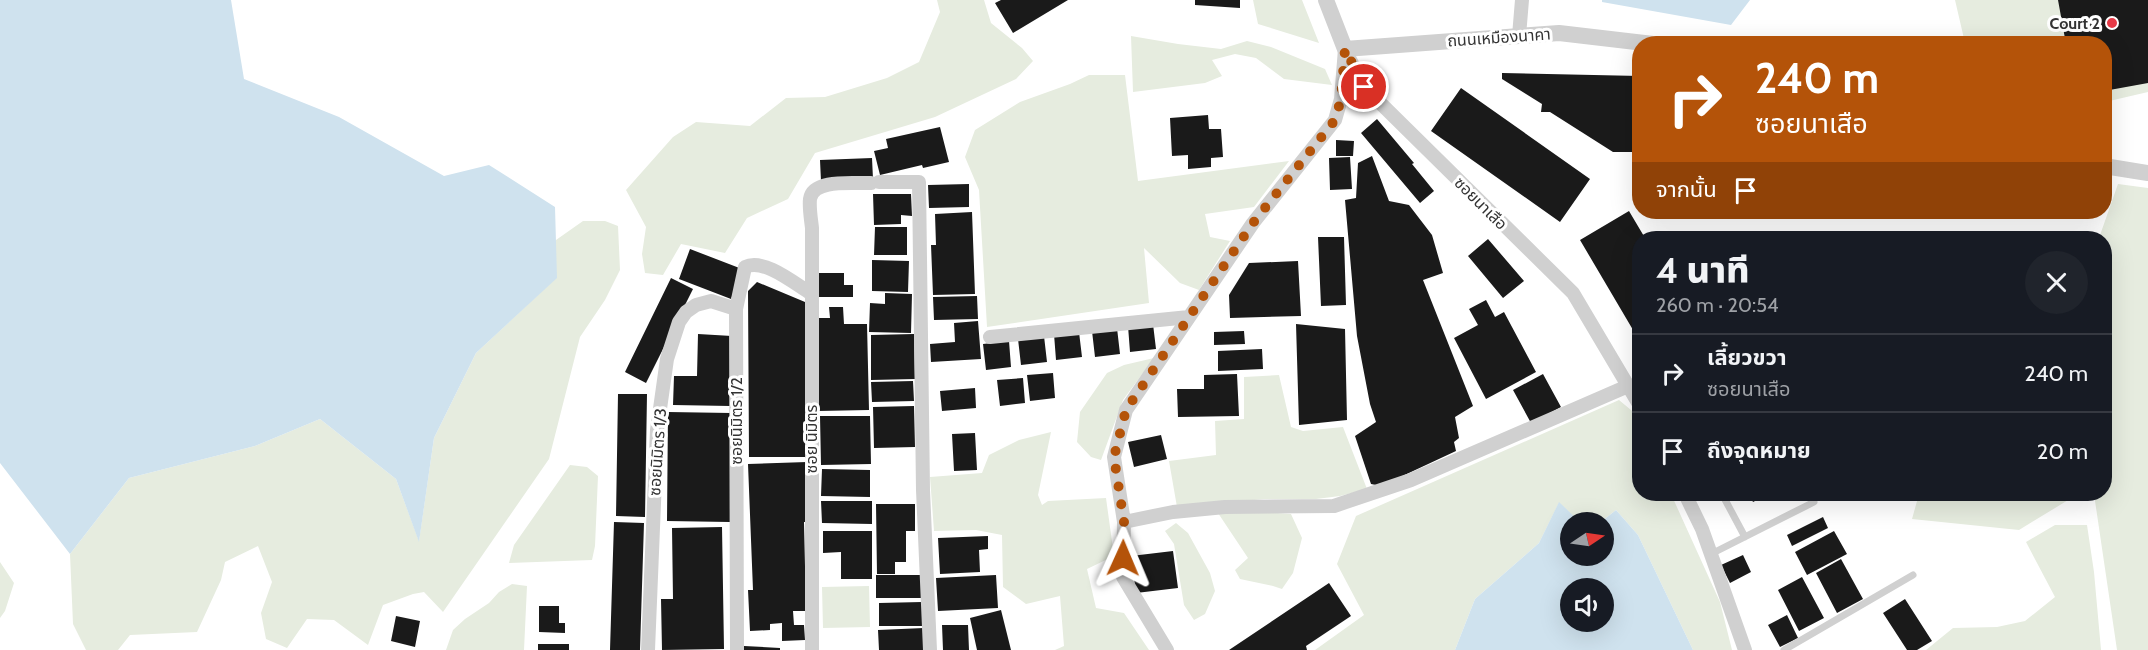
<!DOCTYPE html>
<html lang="th">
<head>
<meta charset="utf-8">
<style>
  body { margin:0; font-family:Cabin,"Noto Sans Thai",sans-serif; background:#20242c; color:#f1f3f6; height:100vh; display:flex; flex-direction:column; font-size:22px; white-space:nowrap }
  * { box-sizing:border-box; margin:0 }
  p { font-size:20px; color:#9ea1a6 }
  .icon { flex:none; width:33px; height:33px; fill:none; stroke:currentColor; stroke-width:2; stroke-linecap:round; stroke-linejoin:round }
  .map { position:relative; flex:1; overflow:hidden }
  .details { position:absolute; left:1632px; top:231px; width:480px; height:270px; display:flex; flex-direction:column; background:#171b24; border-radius:24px; box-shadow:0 6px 24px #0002 }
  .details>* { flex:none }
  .hud { position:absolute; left:1632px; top:36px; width:480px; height:183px; border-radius:24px; box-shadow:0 6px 24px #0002; background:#b45309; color:#fff; overflow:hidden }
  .needle { width:39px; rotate:77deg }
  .tools { position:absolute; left:1560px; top:512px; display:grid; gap:12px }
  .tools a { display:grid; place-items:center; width:54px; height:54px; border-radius:50%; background:#171b24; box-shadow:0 6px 24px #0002; font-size:30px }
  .pin { position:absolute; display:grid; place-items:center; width:51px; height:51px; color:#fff; margin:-26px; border:3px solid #fff; border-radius:50%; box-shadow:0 2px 6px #0007 }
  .me { position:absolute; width:66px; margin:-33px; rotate:1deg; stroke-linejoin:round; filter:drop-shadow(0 0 4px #0008) }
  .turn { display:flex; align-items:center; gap:21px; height:126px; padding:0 24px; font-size:27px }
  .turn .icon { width:78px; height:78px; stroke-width:2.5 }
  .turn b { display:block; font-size:42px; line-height:51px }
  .then { display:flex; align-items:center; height:57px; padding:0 24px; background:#0003; gap:12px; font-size:22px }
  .round { display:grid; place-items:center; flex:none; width:63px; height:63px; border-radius:32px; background:#20242c }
  .head { display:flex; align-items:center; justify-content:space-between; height:102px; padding:0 24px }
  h1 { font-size:36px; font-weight:800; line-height:45px }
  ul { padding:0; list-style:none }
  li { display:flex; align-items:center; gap:18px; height:78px; padding:0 24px; border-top:2px solid #363941 }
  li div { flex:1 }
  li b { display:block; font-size:22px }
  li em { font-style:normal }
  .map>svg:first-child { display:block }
  .green { fill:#e6ecdf }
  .water { fill:#cfe2ee; fill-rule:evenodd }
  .building { fill:#1a1a1a }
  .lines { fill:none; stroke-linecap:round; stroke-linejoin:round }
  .service { stroke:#d0d0d0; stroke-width:7 }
  .minor { stroke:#d0d0d0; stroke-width:14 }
  .tertiary { stroke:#d0d0d0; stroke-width:16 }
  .route { stroke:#b45309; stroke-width:10; stroke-dasharray:0 18 }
  .poi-dot { fill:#e63946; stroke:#fff; stroke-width:2 }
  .labels { text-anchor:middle; stroke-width:6; stroke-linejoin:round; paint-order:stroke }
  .poi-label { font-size:16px; font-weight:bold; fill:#333; stroke:#fff; text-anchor:end }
  .street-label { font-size:16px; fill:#333; stroke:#fff }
</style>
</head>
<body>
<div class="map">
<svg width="2148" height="650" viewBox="0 0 2148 650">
  <rect width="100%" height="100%" fill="#fff"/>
  <path class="green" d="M937 0H984L991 23 1022 48 1033 61 1016 79 935 117 815 153 788 199 747 218 725 253 681 244 663 275 645 273 642 254 646 227 626 190 673 137 696 122 750 126 786 98 825 97 887 78 919 62 940 12Z
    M1253 0H1302L1319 43 1258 24Z
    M1955 0H2148V92L2105 102 2104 44 1965 43Z
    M1131 36 1178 44 1221 49 1247 41 1271 47 1325 69 1332 85 1284 79 1256 58 1235 54 1212 60 1222 76 1205 83 1133 92Z
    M1089 75H1125L1138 181 1289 161 1254 207 1205 214 1210 237 1230 241 1199 290 1180 283 1144 248 1149 303 987 327 979 190 965 157 975 130 1020 102 1070 84Z
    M2118 184 2148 188V650H2117L2094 494H2104V238H2099Z
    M583 221H605L618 226 620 270 605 300 580 337 549 459 443 612 424 592 413 594 383 605 368 645 334 620 307 619 287 648 266 639 261 613 272 582 258 546 225 562 221 580 197 632 130 635 118 650H86L73 624 70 554 129 478 255 446 320 419 396 479 419 541 434 438 476 353 556 278V240Z
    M1154 358 1123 400 1101 460 1091 457 1077 442 1080 412 1107 373 1124 365Z
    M1279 375 1291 427 1303 431 1343 427 1367 489 1340 496 1316 499H1265L1177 507 1169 461 1216 455 1215 421 1244 419V377Z
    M1619 400 1637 415 1639 422 1640 494H1671L1720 602 1732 650H1693L1638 535 1616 510 1601 522H1580L1559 503 1539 543 1475 599 1455 650H1315L1364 615 1337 564 1356 516Z
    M1051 432 1038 495 1042 505 1048 501 1106 498 1114 556 1087 569 1096 608 1124 613 1149 650H1055L1064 646 1060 596 1026 604 1003 587 1002 535 976 530 934 531 930 477 982 473 989 455 1019 440Z
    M570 465 587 467 598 476 595 546 592 560 509 563 514 545Z
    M1919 494H2078L2019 530 1912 519Z
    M1250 511 1291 514 1302 538 1293 573 1282 589 1273 586 1240 579 1235 570 1248 558 1218 513Z
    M1176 523 1188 533 1210 573 1215 591 1205 614 1194 620 1184 605 1174 544 1165 531Z
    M2055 525H2087L2094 572 2101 650H1926L1953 628 1997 627 2025 621 2055 597 2026 542Z
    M0 562 14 583 5 611 0 618Z
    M512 584 527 586 524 650H446L453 630 465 619 489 603 499 592Z
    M869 586 870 627 823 628 822 587Z"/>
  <path class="water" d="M0 0H231L244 79 339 117 444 176 489 165 555 207 557 278 476 353 434 438 419 542 396 479 320 419 255 446 129 478 70 554 0 463Z
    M1602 0H1750L1731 25 1602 2Z
    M1559 502 1580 522H1570V555H1604V522H1601L1616 510 1638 535 1693 650H1455L1475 599 1539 543ZM1570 588H1604V621H1570Z"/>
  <path class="building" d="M1001 0H1068L1013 33 995 3Z
    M1195 0H1240V8L1195 5Z
    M2058 0H2148V83L2104 91V44H2066Z
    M1502 73 1640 76 1638 152H1613L1550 112H1541L1542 104 1502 79Z
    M1461 88 1590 179 1560 222 1431 131Z
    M1208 115 1209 129H1221L1223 157 1211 158V167L1188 169V155L1172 156 1170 118Z
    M1377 119 1414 163 1412 164 1434 191 1420 203 1361 133Z
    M940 127 949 162 923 168 922 165 880 175 874 151 888 148 886 139Z
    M1336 140 1354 141 1353 156H1336Z
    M1372 156 1389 201 1409 205 1432 235 1443 273 1423 280 1473 406 1455 417 1459 438 1454 442 1456 451 1381 486 1371 484 1355 436 1376 422 1370 404 1357 336 1345 200 1356 198 1358 163Z
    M1350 157 1352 189 1330 190 1329 158Z
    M872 158 873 179 821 181 820 160Z
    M969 184V207L929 208 928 185Z
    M873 194H911L912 216 901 215V224L874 225Z
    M1629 211 1645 238H1640V333L1636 335 1580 240Z
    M972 212 975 294 933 295 931 245H936L935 214Z
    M875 227H907V255H874Z
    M1318 237H1344L1346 305 1321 306Z
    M1488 239 1524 281 1503 298 1468 256Z
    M690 249 742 269 731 299 679 279Z
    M872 260 909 261 908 292 872 291Z
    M1298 261 1301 316 1230 318 1229 295 1249 263Z
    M817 273H844V285H853V297H818Z
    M671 278 693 289 646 383 625 372Z
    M757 282 805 302 806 457H749L748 291Z
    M885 293 912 294 911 333 869 332 870 303 885 304Z
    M977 296 978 319 934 320 933 297Z
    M1486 300 1495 317 1504 312 1536 372 1486 399 1454 338 1478 325 1469 309Z
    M829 307H843L844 324H867L869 410 818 411 816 318H830Z
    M978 321 981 359 931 362 930 344 955 342 954 323Z
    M1153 324 1156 349 1130 352 1128 326Z
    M1296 324 1345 329 1347 420 1299 425Z
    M1117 328 1120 354 1095 357 1092 331Z
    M1244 331 1245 344 1214 345V332Z
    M1079 332 1082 357 1056 360 1054 334Z
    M698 334 732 336 730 406 673 405 674 376H697Z
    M914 334 915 379 871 380V335Z
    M1044 336 1047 362 1021 365 1018 339Z
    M1009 341 1011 367 986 370 983 344Z
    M1262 349 1263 369 1218 371V351Z
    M1053 373 1055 398 1030 401 1027 375Z
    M1237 374 1239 416 1178 417 1177 389H1204V375Z
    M1543 374 1561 407 1531 423 1513 390Z
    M1023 378 1025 403 1000 406 997 380Z
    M913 381 914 401 872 402 871 382Z
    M975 388 976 408 942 411 940 391Z
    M618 394H647L645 517 616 516Z
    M914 406 915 447 874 448 873 407Z
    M668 412 731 413 730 522 667 521Z
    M820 416H870L871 464 821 465Z
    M975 433 977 470 954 471 952 434Z
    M1161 435 1167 459 1134 467 1128 442Z
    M807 462 809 522H804L806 611H793L794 625H804L805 640 782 641V623L770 624V630L750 631 748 590H753L748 464Z
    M822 469 870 470V497L821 496Z
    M1749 494H1769L1753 502Z
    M821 501H872V524L822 523Z
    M876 504H915V531H906V562H895V574H877Z
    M1823 517 1828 528 1792 546 1787 535Z
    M614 522 644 523 640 650H610Z
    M722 527 724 649 662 650 661 599H673L672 528Z
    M823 531H872V579H841V552L823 553Z
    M1834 531 1847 554 1807 575 1795 552Z
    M988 536V549L979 550 980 572 940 574 938 538Z
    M1173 551 1178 588 1136 593 1131 556Z
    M1743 555 1751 572 1730 583 1721 565Z
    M1841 559 1863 599 1837 613 1816 573Z
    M876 575H922V598H876Z
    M996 575 998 608 938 611 936 578Z
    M1802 577 1824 618 1799 631 1778 590Z
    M1329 583 1351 616 1306 646 1307 650H1229Z
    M1905 599 1932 641 1917 650H1907L1883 613Z
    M922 602V626H879V603Z
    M539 606H559V623H565V633L539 632Z
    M1001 610 1011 650H977L970 618Z
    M1787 615 1798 638 1780 647 1768 625Z
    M396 616 420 621 415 647 391 641Z
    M942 625H968L969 650H943Z
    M924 628 925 650H879L878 630Z
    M538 644H569V650H538Z
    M744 646 780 648V650H744Z"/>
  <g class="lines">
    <path class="service" d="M1722 494 1745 537
      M1711 554 1814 502 1810 494
      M1784 650 1913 575"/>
    <path class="minor" d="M1519 36 1522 0
      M1345 50 1364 87 1573 293 1640 406
      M879 182H919L923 490 930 650
      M990 337 1189 317
      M1685 494 1702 529 1745 650
      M1124 522 1173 512 1225 507 1334 506 1411 480 1628 386
      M648 650 657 430 667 359 679 322 686 312 696 305 711 301 736 309
      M737 650 736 309 745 267C764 258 794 283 810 293
      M812 650V228C811 219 809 208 810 199 813 178 855 184 871 183
      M1167 650 1123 577 1124 522 1114 457 1126 410 1253 223 1335 120 1341 99 1345 49"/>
    <path class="tertiary" d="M1326 0 1345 49 1559 33 1653 44
      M2104 166 2148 173"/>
  </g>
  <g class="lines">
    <path class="route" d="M1123 558 1124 522 1114 457 1126 410 1253 223 1335 120 1341 99 1345 49 1364 87"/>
  </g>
  <circle class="poi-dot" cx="2112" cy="23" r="6"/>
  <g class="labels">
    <g class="poi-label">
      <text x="2100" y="29">Court 2</text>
    </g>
    <g class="street-label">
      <text transform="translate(1499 37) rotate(-4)" y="6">ถนนเหมืองนาคา</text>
      <text transform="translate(1481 203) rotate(45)" y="6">ซอยนาเสือ</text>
      <text transform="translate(736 421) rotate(-90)" y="6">ซอยนิมิตร 1/2</text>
      <text transform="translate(811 439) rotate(-90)" y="6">ซอย นิมิตร</text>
      <text transform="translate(657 452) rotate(-86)" y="6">ซอยนิมิตร 1/3</text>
    </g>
  </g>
</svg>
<div class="tools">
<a><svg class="needle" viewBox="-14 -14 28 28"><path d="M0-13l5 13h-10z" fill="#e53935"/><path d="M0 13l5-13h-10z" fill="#9ea1a6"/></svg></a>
<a><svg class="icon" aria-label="sound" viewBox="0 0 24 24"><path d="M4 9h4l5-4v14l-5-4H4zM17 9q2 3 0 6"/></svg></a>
</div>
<div class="pin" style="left:1364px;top:87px;background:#d93025"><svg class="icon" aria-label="arrive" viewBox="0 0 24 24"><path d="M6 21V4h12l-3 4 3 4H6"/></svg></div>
<svg class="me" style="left:1123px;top:558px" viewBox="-20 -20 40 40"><path d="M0-17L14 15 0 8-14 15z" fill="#b45309" stroke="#fff" stroke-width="4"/></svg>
<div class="hud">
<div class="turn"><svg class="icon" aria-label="right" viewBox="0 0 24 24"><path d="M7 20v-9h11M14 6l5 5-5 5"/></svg><div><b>240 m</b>ซอยนาเสือ</div></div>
<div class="then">จากนั้น<svg class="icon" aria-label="arrive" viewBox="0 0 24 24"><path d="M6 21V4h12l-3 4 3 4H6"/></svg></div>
</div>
<section class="details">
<div class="head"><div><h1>4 นาที</h1><p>260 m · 20:54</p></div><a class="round"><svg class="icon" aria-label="close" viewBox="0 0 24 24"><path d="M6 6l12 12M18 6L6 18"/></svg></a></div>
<ul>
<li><svg class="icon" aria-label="right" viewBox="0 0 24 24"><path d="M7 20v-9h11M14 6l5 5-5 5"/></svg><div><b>เลี้ยวขวา</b><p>ซอยนาเสือ</p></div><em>240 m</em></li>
<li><svg class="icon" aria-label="arrive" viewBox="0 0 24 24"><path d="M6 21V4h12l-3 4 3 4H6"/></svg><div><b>ถึงจุดหมาย</b></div><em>20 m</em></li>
</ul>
</section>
</div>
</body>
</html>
